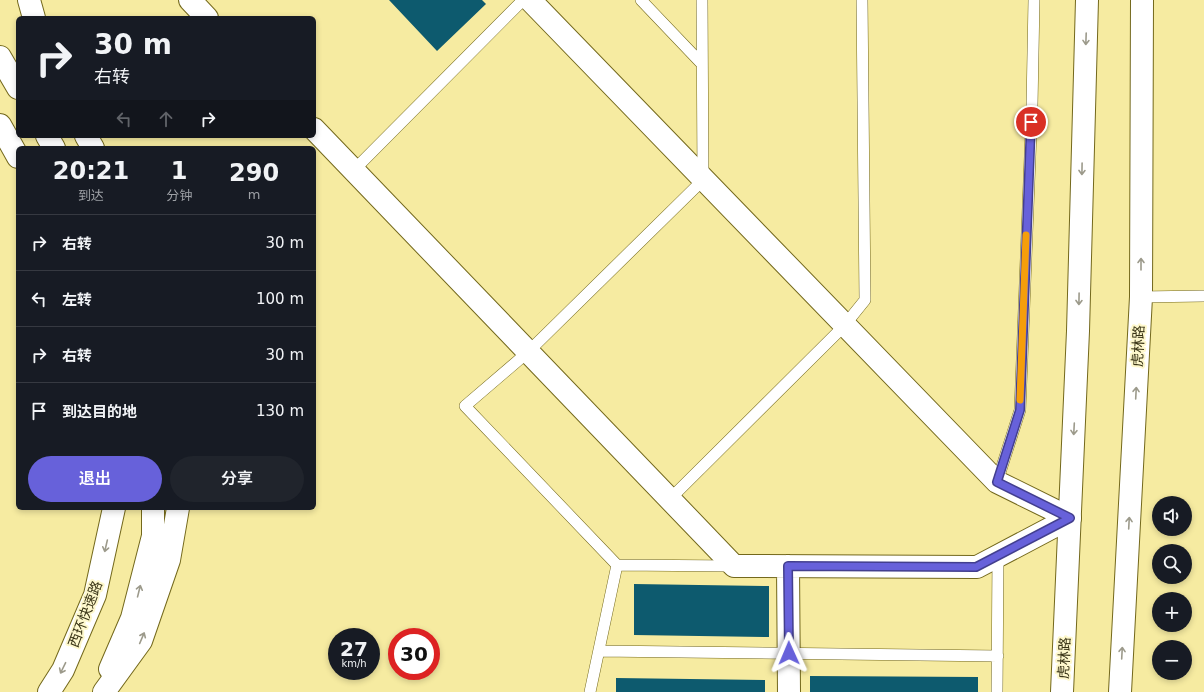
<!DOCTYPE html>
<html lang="zh">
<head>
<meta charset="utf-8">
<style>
  body { margin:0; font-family:"DejaVu Sans","Noto Sans SC",sans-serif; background:#20242c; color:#f1f3f6; height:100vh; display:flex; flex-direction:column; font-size:15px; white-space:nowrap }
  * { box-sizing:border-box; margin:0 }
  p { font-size:13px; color:#9ea1a6 }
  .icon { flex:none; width:22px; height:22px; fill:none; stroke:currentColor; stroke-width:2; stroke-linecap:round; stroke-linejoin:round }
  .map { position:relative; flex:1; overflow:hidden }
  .details { position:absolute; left:16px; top:146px; width:300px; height:364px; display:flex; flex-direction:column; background:#171b24; border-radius:6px; box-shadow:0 2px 6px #0003 }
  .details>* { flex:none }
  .banner { position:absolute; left:16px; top:16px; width:300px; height:122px; border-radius:6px; box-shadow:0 2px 6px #0003; background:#171b24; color:#f1f3f6; overflow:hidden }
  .fabs { position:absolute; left:1152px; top:496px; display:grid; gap:8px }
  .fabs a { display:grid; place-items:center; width:40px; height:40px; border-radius:50%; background:#171b24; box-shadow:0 2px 6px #0003; font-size:20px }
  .speed { position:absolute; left:328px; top:628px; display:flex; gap:8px; font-size:20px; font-weight:700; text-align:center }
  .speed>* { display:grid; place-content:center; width:52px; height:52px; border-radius:50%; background:#171b24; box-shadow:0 2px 6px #0003; line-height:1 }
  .speed small { font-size:10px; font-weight:400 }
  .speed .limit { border:6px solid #d22; background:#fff; color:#111 }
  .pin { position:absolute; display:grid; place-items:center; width:34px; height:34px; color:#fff; margin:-17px; border:2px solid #fff; border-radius:50%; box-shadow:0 1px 4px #0007 }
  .me { position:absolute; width:44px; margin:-22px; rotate:359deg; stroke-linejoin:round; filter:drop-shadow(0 0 3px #0008) }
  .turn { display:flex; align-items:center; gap:14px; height:84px; padding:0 12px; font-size:18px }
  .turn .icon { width:52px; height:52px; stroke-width:2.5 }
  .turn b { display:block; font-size:28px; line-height:34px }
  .lanes { display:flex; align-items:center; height:38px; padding:0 12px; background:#0003; justify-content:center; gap:20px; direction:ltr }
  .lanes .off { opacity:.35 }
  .eta { display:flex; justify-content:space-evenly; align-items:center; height:68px; text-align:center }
  .eta b { font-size:24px; font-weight:600; line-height:28px }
  .button { display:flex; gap:8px; margin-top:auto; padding:8px 12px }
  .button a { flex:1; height:46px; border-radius:24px; background:#6761da; color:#fff; font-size:16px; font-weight:600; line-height:46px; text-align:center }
  .button a+a { background:#20242c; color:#f1f3f6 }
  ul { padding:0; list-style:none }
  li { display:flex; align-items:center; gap:12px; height:56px; padding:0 12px; border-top:1px solid #363941 }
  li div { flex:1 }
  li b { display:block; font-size:15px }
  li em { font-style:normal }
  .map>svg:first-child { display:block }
  .building { fill:#0d5a6e }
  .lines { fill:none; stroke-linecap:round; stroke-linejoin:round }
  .service-casing { stroke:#73681c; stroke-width:12 }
  .minor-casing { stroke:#73681c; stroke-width:24 }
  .tertiary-casing { stroke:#73681c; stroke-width:24 }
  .trunk-casing { stroke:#73681c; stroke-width:24 }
  .service { stroke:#fff; stroke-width:11 }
  .minor { stroke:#fff; stroke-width:22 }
  .tertiary { stroke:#fff; stroke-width:22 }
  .trunk { stroke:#fff; stroke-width:22 }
  .oneway { stroke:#9c9a8b }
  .route-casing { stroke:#433f8e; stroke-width:10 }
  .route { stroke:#6761da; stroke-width:7 }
  .slow { stroke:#f59e0b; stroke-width:7 }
  .labels { text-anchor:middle; stroke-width:4; stroke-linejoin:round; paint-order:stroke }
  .street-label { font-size:14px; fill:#3a3517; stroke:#fef8cc }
</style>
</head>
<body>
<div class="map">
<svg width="1204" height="692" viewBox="0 0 1204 692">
  <rect width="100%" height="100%" fill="#f6eba1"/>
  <path class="building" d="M389 0H482L486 4 437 51Z
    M634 584 769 586V637L634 635Z
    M810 676 978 677V692H810Z
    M616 678 765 680V692H616Z"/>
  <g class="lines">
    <g class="service-casing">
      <path id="service" d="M641 0 702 64
        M702 0 703 180 528 352 465 406 617 565 734 566
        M354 170 523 0
        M1141 297 1204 296
        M997 482 1020 410 1032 106 1034 0
        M670 499 844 326 865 300 862 0
        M599 651 998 656
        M590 692 617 565
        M997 692 998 556"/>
    </g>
    <g class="minor-casing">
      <path id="minor" d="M190 0 207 18
        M530 0 997 482 1070 518
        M314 129 734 566 977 567 1070 518
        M788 566 789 692"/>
    </g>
    <g class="tertiary-casing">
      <path id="tertiary" d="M1062 692 1078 331 1087 0
        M1120 692 1141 297 1142 0"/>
    </g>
    <g class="trunk-casing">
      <path id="trunk" d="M29 0 34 18
        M0 57 18 88
        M0 125 18 157
        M47 136 54 148
        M86 136 93 148
        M110 669 132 618 153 536V508
        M49 692 63 670 95 595 114 508
        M104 692 141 641 169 560 178 508"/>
    </g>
    <use href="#service" class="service"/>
    <use href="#minor" class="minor"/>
    <use href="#tertiary" class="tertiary"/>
    <use href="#trunk" class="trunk"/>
  </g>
  <defs><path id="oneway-shaft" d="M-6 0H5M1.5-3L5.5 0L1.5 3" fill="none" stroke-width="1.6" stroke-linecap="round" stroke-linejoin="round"/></defs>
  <g class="oneway">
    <use href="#oneway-shaft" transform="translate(1086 39) rotate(92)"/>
    <use href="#oneway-shaft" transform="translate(1082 169) rotate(91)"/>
    <use href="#oneway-shaft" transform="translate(1141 264) rotate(-90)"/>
    <use href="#oneway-shaft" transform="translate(1079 299) rotate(91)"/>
    <use href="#oneway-shaft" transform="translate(1136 393) rotate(-87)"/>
    <use href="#oneway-shaft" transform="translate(1074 429) rotate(93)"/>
    <use href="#oneway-shaft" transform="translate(1129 523) rotate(-87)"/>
    <use href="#oneway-shaft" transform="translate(106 546) rotate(103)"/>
    <use href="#oneway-shaft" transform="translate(139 591) rotate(-76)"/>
    <use href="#oneway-shaft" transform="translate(142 638) rotate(-67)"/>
    <use href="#oneway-shaft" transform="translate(1122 653) rotate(-87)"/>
    <use href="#oneway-shaft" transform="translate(63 668) rotate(116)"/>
  </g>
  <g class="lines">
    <g class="route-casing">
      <path id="route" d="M789 653 788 566 976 567 1070 518 997 482 1020 410 1031 122"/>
    </g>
    <use href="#route" class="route"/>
    <path class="slow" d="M1020 400 1026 235"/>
  </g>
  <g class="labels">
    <g class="street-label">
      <text transform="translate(1138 346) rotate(-87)" y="5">虎林路</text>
      <text transform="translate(85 614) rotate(-69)" y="5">西环快速路</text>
      <text transform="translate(1064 658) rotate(-87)" y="5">虎林路</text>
    </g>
  </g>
</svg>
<div class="fabs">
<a><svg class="icon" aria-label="sound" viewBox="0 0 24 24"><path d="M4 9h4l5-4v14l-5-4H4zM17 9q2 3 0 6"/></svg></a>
<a><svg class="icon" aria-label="search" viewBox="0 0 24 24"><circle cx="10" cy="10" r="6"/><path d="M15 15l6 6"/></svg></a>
<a>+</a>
<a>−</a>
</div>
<div class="speed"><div>27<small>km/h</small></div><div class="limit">30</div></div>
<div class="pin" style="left:1031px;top:122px;background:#d93025"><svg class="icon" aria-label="arrive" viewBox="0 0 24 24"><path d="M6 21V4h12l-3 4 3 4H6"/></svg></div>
<svg class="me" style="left:789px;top:653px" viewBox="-20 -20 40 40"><path d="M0-17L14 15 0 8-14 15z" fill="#6761da" stroke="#fff" stroke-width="4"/></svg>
<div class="banner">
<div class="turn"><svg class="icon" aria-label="right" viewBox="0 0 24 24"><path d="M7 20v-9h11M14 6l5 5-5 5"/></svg><div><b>30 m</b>右转</div></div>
<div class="lanes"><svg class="icon off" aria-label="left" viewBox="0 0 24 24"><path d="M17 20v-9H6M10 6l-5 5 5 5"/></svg><svg class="icon off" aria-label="ahead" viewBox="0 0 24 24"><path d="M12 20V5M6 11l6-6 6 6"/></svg><svg class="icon" aria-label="right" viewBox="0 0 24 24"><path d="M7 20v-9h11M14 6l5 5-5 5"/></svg></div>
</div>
<section class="details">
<div class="eta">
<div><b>20:21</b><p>到达</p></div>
<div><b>1</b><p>分钟</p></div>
<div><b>290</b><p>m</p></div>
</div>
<ul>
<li><svg class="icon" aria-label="right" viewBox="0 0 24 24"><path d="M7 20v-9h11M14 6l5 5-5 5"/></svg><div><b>右转</b></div><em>30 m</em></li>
<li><svg class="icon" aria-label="left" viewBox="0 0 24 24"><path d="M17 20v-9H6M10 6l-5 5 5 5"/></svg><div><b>左转</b></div><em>100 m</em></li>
<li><svg class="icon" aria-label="right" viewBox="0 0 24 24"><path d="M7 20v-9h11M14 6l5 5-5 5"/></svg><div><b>右转</b></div><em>30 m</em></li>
<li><svg class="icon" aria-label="arrive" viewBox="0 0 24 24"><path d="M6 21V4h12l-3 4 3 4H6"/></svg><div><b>到达目的地</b></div><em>130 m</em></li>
</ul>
<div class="button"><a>退出</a><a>分享</a></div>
</section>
</div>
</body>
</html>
